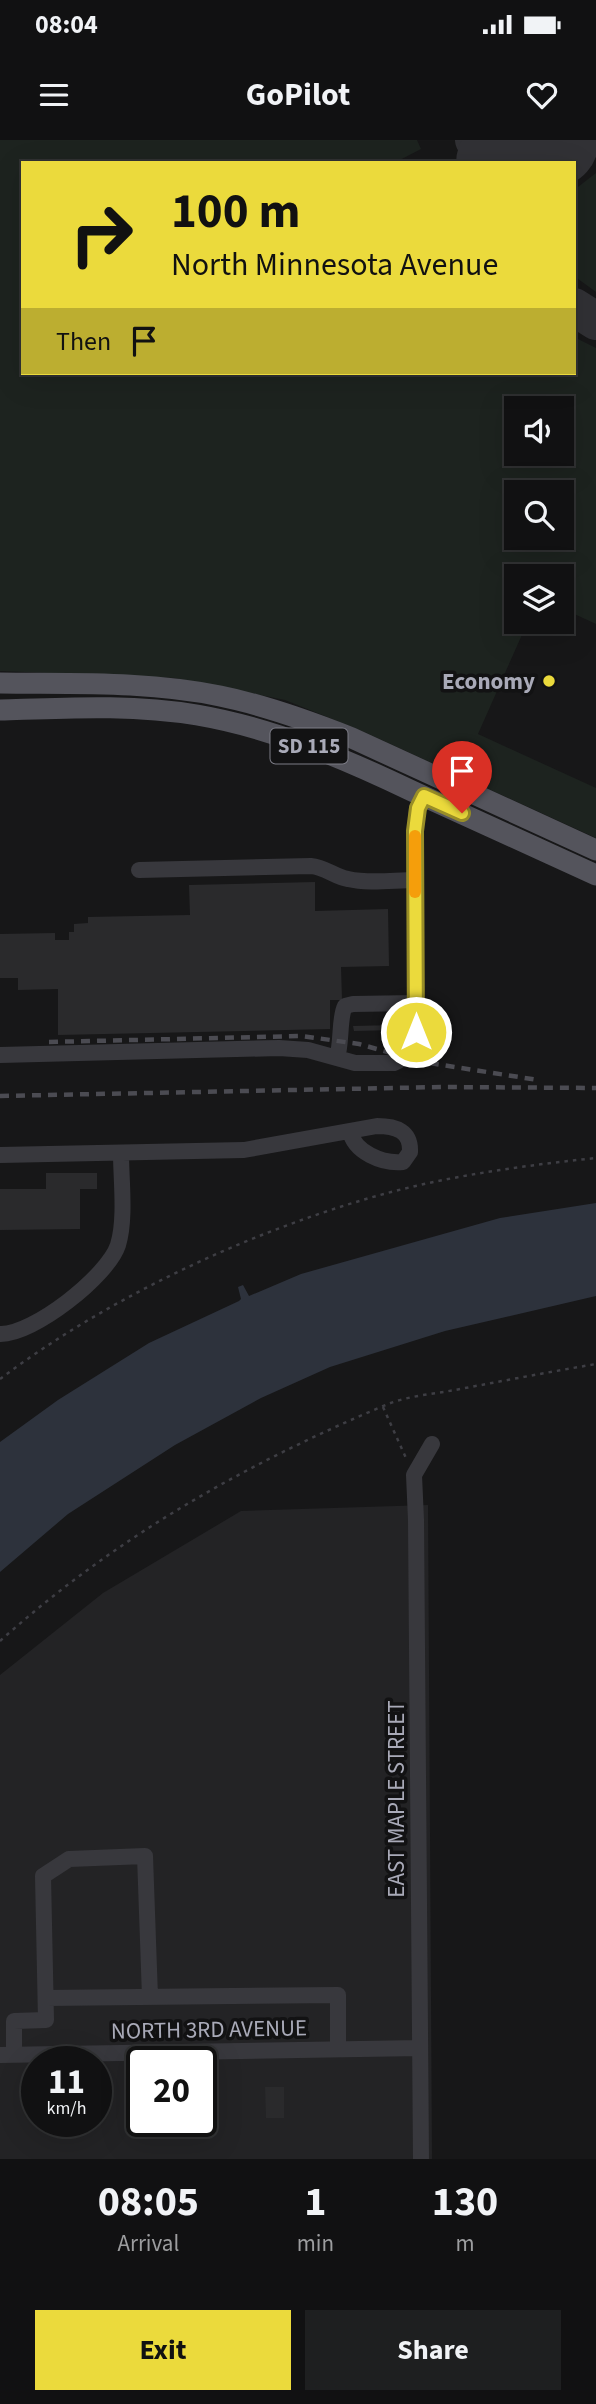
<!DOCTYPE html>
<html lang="en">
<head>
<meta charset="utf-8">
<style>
  body { margin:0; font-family:"Source Sans 3",sans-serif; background:#1e1f20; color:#f1f3f6; height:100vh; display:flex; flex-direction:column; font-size:26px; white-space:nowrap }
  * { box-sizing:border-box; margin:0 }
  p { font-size:23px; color:#9c9d9f }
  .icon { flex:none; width:38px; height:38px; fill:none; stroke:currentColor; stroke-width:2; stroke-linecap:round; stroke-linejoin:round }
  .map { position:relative; height:2019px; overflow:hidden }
  .sheet { display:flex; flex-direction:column; background:#111112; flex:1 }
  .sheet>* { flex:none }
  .banner { position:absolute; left:21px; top:21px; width:555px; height:214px; border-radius:0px; box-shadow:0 7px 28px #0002,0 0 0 2px #303132; background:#ebda3c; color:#111; overflow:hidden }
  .tools { position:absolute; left:504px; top:256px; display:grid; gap:14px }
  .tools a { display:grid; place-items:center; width:70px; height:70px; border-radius:0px; background:#111112; box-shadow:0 7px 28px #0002,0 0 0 2px #303132; font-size:35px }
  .speed { position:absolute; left:21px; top:1906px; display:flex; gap:14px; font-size:35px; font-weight:700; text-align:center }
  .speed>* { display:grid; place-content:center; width:91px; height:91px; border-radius:50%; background:#111112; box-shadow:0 7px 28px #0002,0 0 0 2px #303132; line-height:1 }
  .speed small { font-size:18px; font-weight:400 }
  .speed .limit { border:4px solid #111; border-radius:10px; background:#fff; color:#111 }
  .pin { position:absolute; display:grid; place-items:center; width:60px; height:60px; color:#fff; margin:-72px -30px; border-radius:50% 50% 50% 0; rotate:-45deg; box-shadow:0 0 7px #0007 }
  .pin .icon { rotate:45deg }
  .me { position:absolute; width:77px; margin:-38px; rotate:0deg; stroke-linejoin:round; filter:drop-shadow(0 0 5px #0008) }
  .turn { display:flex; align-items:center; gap:24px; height:147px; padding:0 35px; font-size:32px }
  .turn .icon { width:91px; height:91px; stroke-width:2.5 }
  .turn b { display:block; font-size:49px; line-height:60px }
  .then { display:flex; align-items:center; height:66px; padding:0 35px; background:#0003; gap:14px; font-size:26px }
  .eta { display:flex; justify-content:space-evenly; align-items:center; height:119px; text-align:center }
  .eta b { font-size:42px; font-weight:700; line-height:49px }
  .button { display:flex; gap:14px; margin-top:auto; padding:14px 35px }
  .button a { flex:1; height:80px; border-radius:0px; background:#ebda3c; color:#111; font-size:28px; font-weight:700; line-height:80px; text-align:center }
  .button a+a { background:#1e1f20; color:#f1f3f6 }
  .status { display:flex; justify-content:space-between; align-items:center; height:49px; padding:0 35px; background:#111112; direction:ltr }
  .status svg { height:19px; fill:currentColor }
  header { display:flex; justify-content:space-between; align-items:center; height:91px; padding:0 35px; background:#111112; font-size:32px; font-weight:700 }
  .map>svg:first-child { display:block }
  .built { fill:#232325; fill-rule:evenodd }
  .green { fill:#1d231f; fill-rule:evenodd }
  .water { fill:#2d323c }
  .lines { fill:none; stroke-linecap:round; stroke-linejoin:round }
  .taxiway { stroke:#313135; stroke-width:38 }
  .runway { stroke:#313135; stroke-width:96 }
  .building { fill:#2a2a2c }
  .path { stroke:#3e3e44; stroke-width:2.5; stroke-dasharray:3.5 5; stroke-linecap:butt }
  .minor { stroke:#38383d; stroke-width:16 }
  .major { stroke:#54545c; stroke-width:21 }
  .rail { stroke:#4b4b52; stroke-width:4.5; stroke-dasharray:9 7; stroke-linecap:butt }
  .route-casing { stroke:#998e27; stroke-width:18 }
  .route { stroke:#ebda3c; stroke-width:12 }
  .slow { stroke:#f59e0b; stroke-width:12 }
  .poi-dot { fill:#ebda3c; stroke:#121213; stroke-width:2.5 }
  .labels { text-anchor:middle; stroke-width:7; stroke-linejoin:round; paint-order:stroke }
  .shield { fill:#121213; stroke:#7c7c86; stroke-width:2 }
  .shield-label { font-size:21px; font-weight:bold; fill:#a9aab8 }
  .poi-label { font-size:23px; font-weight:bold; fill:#a9aab8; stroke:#121213; text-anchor:end }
  .street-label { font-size:23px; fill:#a9aab8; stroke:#121213 }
</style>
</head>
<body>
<div class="status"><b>08:04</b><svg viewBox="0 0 49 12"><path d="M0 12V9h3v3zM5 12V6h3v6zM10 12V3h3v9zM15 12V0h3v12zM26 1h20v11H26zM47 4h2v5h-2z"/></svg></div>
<header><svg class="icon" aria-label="menu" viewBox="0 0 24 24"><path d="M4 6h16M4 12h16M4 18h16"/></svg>GoPilot<svg class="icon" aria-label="heart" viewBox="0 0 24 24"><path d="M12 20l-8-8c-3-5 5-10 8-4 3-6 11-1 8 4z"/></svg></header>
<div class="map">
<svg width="596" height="2019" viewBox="0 0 596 2019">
  <rect width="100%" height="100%" fill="#171718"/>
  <path class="built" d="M428 1365 432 2019H0V1535L103 1453 241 1371ZM37 1922H96V1981H37ZM142 1922H201V1981H142Z"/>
  <path class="green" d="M0 0H417L421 9 394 23H23V233H574V197L596 208V484L570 472 562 474V436H516V481H537L525 488 478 594 596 648V698L362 591 285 560 175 538 0 531ZM516 268H562V313H516ZM516 352H562V397H516Z
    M596 33V152L574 136V50Z"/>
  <path class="water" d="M596 1063V1156L445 1191 330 1227 261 1258 175 1305 68 1374 0 1432V1302L58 1260 149 1203 239 1161 241 1159 238 1147 243 1145 249 1156 301 1134 500 1078Z"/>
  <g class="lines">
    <path class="taxiway" d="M474 0 508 11 532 10
      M574 167 596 181"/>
    <path class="runway" d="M504 23 551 0"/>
  </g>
  <path class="building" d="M315 742V771L388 769 389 826 341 827 342 860H330V889L58 895V849L18 850V838H0V794L55 793V800H69V792H74V784L88 783V777L190 775 189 745Z
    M396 885V890L354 891 353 886Z
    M46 1033H97V1049H80V1089L0 1090V1049H46Z
    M265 1947H284V1978H266Z"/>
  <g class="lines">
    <path class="path" d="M0 1239C105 1160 240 1096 366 1059 440 1037 519 1026 596 1018
      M383 1267 406 1318
      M0 1501C116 1397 245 1324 388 1264 408 1256 433 1254 455 1250 502 1241 549 1232 596 1224"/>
    <path class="minor" d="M139 730 311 726C325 727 335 737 348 739 369 744 394 740 415 740
      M0 915 279 908 308 910 355 923H394C407 918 414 906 416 892L415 691 417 668 424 656
      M337 918C342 902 339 877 345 866L353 864 416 863
      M0 1015 244 1010 377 986C396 986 411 991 410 1012L403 1022C382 1024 354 1012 350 991
      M0 1194C33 1195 108 1136 118 1105 126 1079 121 1040 121 1013
      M46 1858 338 1855V1909
      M0 1915 420 1908
      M14 1915V1881L46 1880 43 1736 69 1719 145 1716 150 1857
      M421 2019 416 1380 414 1335 432 1304"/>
    <path class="major" d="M0 543C73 544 148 541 220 556 265 565 309 581 352 598L596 710
      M0 570C66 568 131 564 197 575 273 588 343 618 412 651 473 679 535 707 596 735"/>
    <path class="rail" d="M49 902 302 896 359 904 423 922 538 940
      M0 956 441 947 596 948"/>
  </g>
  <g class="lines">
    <g class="route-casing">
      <path id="route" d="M416 892 415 691 418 668 424 656 462 673"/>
    </g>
    <use href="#route" class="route"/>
    <path class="slow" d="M415 696V752"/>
  </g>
  <circle class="poi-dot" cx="549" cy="541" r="7"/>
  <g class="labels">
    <rect class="shield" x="270.5" y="588.5" width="77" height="35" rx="5"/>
    <g class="shield-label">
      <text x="309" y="613">SD 115</text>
    </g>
    <g class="poi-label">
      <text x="535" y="549">Economy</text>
    </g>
    <g class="street-label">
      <text transform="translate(396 1659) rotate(-90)" y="8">EAST MAPLE STREET</text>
      <text transform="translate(209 1889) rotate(-1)" y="8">NORTH 3RD AVENUE</text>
    </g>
  </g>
</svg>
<div class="tools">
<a><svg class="icon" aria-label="sound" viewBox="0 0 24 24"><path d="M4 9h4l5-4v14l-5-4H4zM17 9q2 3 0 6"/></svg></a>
<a><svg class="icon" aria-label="search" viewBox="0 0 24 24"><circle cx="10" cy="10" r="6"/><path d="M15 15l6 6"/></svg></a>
<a><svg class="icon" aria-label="layers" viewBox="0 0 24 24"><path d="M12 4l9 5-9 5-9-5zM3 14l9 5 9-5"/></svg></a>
</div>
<div class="speed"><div>11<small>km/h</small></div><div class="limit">20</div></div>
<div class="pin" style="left:462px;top:673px;background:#d93025"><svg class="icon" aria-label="arrive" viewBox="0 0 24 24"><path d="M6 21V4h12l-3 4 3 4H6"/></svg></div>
<svg class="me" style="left:416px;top:892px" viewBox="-20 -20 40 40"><circle r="17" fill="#ebda3c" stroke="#fff" stroke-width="3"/><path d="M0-11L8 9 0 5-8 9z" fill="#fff"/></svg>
<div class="banner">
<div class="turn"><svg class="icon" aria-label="right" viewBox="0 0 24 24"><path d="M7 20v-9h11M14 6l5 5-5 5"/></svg><div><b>100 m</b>North Minnesota Avenue</div></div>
<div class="then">Then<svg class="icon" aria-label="arrive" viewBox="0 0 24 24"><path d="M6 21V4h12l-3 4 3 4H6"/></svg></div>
</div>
</div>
<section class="sheet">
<div class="eta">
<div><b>08:05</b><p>Arrival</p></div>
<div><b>1</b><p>min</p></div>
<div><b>130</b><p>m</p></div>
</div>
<div class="button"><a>Exit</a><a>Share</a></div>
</section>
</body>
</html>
